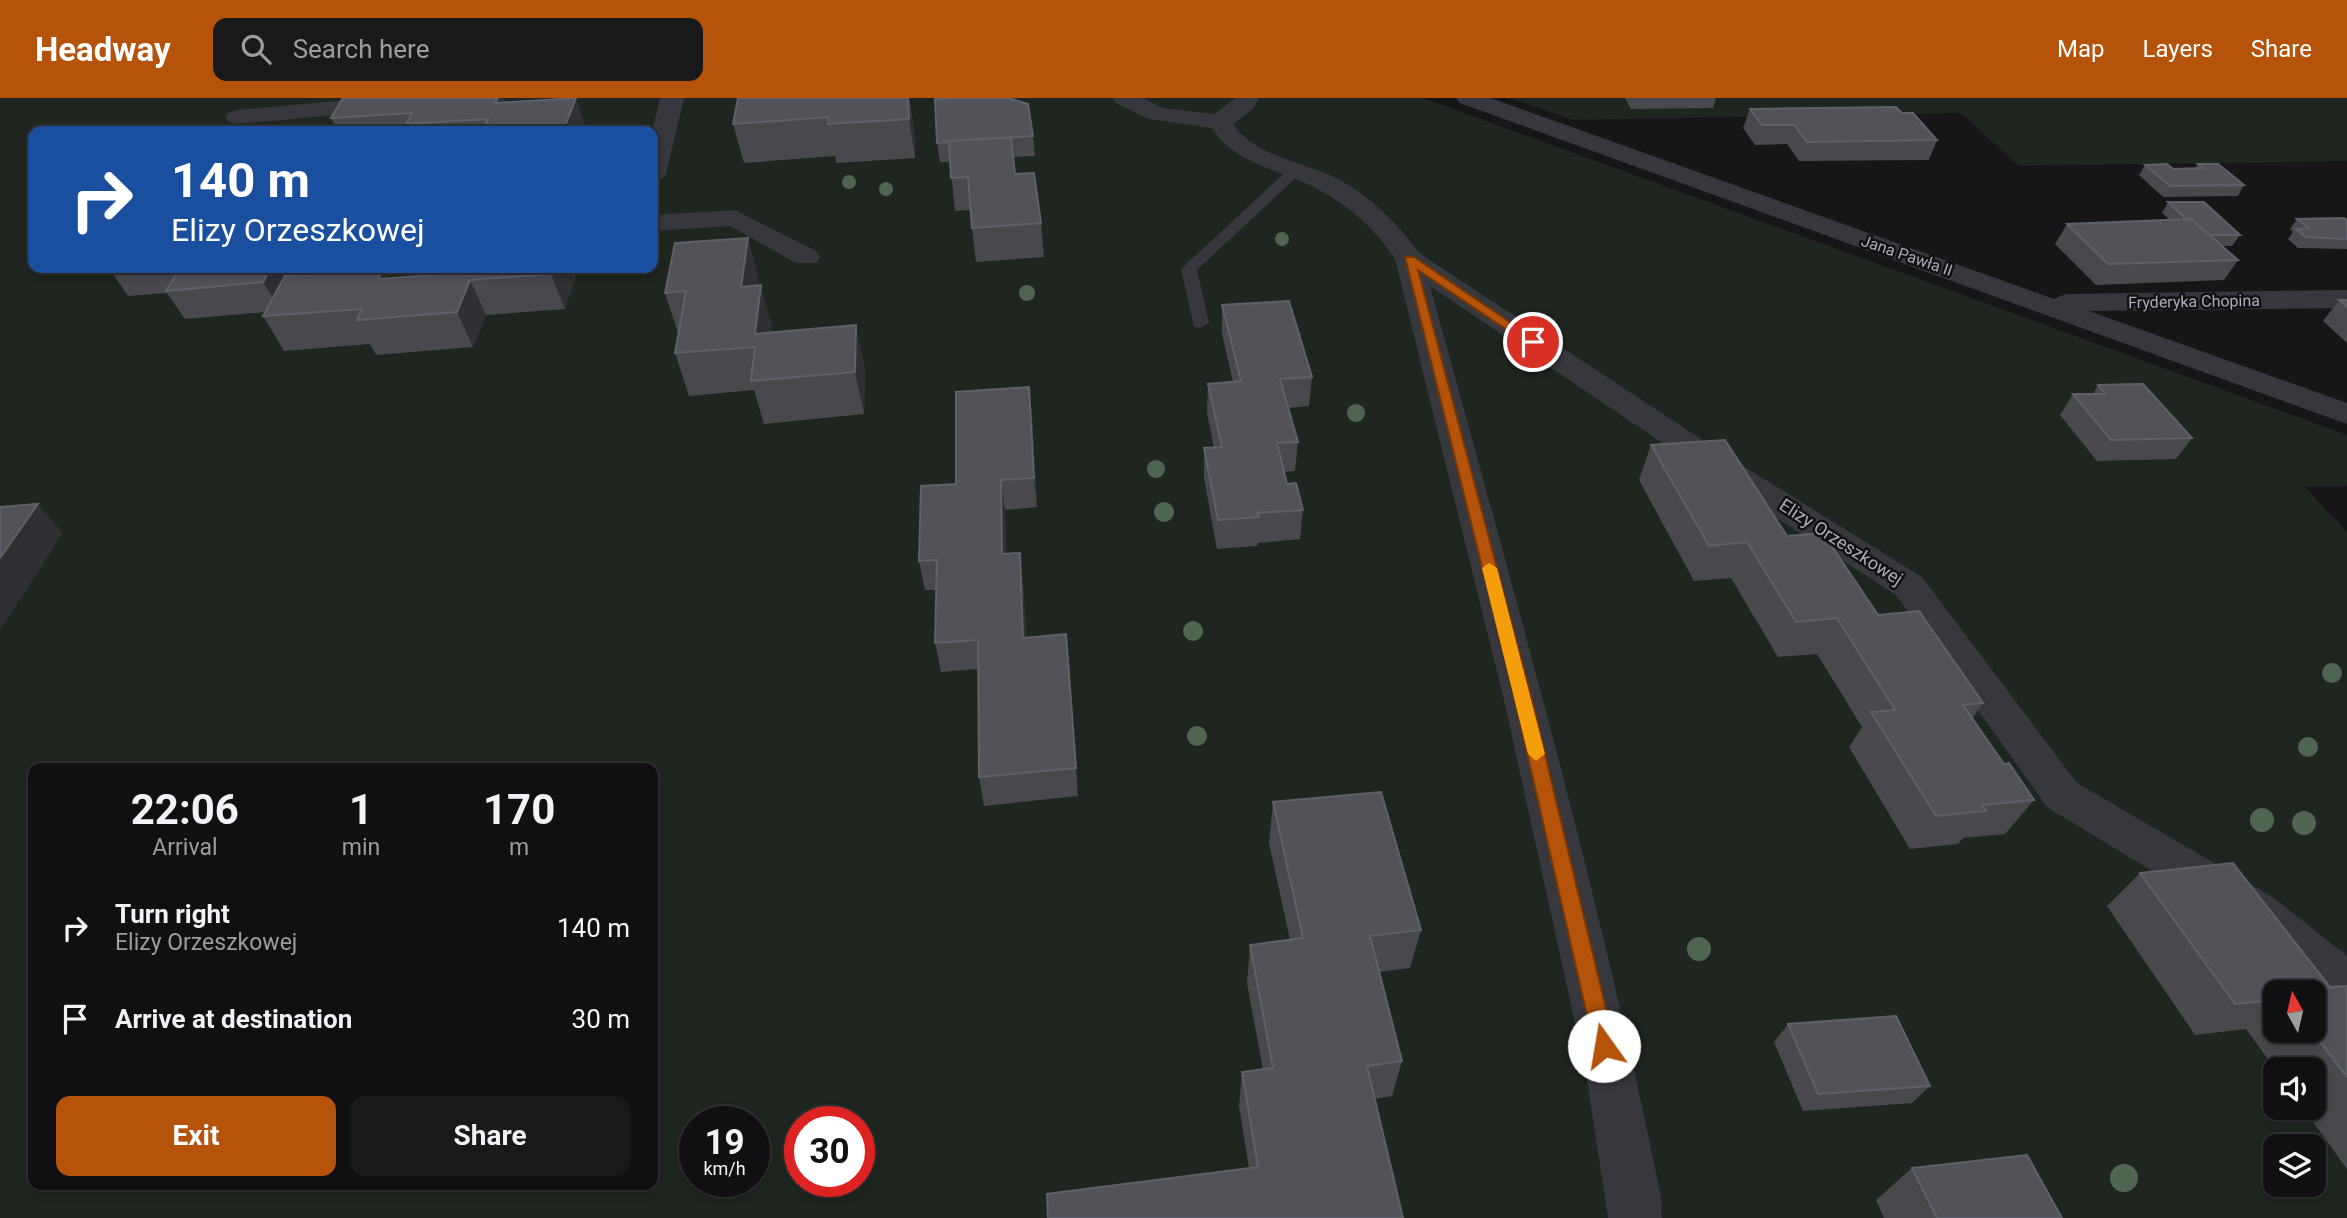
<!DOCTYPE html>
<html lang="en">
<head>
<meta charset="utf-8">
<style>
  body { margin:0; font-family:Roboto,sans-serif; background:#19191b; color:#f1f3f6; height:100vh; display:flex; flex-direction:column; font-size:26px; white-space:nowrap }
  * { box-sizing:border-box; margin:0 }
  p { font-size:23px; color:#9c9d9f }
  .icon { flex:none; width:38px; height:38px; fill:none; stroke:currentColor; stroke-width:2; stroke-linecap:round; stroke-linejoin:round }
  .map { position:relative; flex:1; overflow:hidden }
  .drawer { position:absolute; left:28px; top:665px; width:630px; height:427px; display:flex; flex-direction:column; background:#101012; border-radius:14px; box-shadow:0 4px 10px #0003,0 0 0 2px #303032 }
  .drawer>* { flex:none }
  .top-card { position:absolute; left:28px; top:28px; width:630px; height:147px; border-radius:14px; box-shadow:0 4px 10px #0003,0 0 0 2px #303032; background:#1a4fa0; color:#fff; overflow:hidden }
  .needle { width:46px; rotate:352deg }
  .fabs { position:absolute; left:2263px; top:882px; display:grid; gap:14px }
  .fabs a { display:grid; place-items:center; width:63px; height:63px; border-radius:14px; background:#101012; box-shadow:0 4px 10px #0003,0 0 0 2px #303032; font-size:35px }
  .speed { position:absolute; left:679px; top:1008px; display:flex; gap:14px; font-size:35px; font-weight:700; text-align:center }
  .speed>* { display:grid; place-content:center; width:91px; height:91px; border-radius:50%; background:#101012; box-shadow:0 4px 10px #0003,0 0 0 2px #303032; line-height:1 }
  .speed small { font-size:18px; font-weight:400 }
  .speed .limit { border:10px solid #d22; background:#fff; color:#111 }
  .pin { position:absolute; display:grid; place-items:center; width:60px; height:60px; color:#fff; margin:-30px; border:4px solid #fff; border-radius:50%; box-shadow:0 2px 7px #0007 }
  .me { position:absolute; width:77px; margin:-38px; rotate:347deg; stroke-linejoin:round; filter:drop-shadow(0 0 5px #0008) }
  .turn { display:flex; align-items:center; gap:24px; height:147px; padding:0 28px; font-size:32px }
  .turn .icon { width:91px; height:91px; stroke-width:2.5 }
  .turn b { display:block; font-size:49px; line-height:60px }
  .eta { display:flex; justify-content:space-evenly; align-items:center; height:119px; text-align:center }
  .eta b { font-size:42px; font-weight:700; line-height:49px }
  .primary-button { display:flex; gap:14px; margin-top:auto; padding:14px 28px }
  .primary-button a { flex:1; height:80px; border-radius:14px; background:#b45309; color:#fff; font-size:28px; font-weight:700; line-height:80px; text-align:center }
  .primary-button a+a { background:#19191b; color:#f1f3f6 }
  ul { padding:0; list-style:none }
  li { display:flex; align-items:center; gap:21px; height:91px; padding:0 28px }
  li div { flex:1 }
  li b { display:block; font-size:26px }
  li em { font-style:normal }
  header { display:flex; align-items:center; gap:42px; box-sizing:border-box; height:98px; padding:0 35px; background:#b45309; color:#fff }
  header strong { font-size:33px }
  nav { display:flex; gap:38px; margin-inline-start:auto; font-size:24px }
  .search { width:490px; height:63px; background:#19191b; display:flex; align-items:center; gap:18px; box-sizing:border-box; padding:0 24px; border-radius:14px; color:#9c9d9f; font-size:26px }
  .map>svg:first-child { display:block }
  .green { fill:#1e261f; fill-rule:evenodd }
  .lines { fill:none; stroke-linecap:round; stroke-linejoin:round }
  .service { fill:#37383d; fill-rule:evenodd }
  .minor { fill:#37383d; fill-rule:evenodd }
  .tree { fill:#506452 }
  .wall { fill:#47494d; fill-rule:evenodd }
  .shaded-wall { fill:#2f3033 }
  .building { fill:#525359; stroke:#5f6168; stroke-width:2 }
  .route { fill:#b45309; stroke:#753606; stroke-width:2 }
  .slow { fill:#f59e0b }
  .labels { text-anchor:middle; stroke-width:5; stroke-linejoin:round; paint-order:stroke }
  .far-street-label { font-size:16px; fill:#a8adb8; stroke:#111113 }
  .street-label { font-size:18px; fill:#a8adb8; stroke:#111113 }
</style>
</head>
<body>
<header>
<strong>Headway</strong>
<div class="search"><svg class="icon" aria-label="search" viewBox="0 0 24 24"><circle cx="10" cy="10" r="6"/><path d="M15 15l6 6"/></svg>Search here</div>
<nav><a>Map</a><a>Layers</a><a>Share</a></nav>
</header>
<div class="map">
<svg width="2347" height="1120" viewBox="0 0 2347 1120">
  <rect width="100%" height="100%" fill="#161618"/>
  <path class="green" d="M0 0H1423L2347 337V388L2305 389 2347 434V1120H0ZM33 33H653V170H33ZM33 670H653V1087H33ZM2275 894H2314V933H2275ZM2275 971H2314V1010H2275ZM695 1024H754V1083H695ZM800 1024H859V1083H800ZM2275 1048H2314V1087H2275Z
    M1510 0H2347V63L2019 68 1961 15 1573 22Z"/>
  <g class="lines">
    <path class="service" d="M1296 68 1303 72 1301 75 1197 172 1209 225 1200 230 1194 229 1181 171 1291 69Z"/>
    <path class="minor" d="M371 0H462L458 5 450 7 237 26 229 24 225 19 229 14 237 12Z
      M660 0H684L666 76 662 81 653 84 652 33Z
      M1112 0H1143L1162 10 1215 16 1235 0H1259L1254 10 1233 26C1255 59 1303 63 1336 80 1370 98 1397 124 1419 155L1719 353 1922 479 2077 685 2274 800 2347 858V909L2330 902 2242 828 2047 709 1896 497 1695 367 1430 188C1513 490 1599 792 1661 1099L1662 1120H1608L1586 975 1504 602 1395 161C1376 132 1350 108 1319 92 1282 71 1236 68 1212 30L1149 21 1116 5Z
      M1456 0H1490L2054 201 2066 196 2347 192V210L2089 213 2347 305V326L1460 5Z
      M735 112 816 153 820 159 816 165H796L730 128 653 133V117Z"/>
  </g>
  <g class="tree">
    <circle cx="849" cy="84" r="7"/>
    <circle cx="886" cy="91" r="7"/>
    <circle cx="1282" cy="141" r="7"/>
    <circle cx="1027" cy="195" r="8"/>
    <circle cx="1356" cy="315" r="9"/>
    <circle cx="1156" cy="371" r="9"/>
    <circle cx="1164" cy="414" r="10"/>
    <circle cx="1193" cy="533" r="10"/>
    <circle cx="2332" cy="575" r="10"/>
    <circle cx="1197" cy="638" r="10"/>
    <circle cx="2308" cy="649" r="10"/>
    <circle cx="2262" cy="722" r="12"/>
    <circle cx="2304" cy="725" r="12"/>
    <circle cx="1699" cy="851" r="12"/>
    <circle cx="2124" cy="1080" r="14"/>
  </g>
  <path class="wall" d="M738 0H909L914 32 915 60 836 65 835 58 744 65 733 26Z
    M1625 0H1716L1713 10 1631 11Z
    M505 4 587 33H338L331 20Z
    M1750 11 1902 15 1937 42 1929 62 1799 63 1787 46 1755 47 1743 30Z
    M1033 38 1035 58 1013 59 1015 76 1041 125 1044 159 976 164 970 112 955 113 950 64H940L937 45Z
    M2198 66 2244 87 2238 98 2163 99 2139 77 2145 67 2173 71H2195Z
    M2168 104 2240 137 2232 148H2222L2238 162 2224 182 2096 187 2055 146 2067 126 2170 122 2162 115Z
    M2297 121 2347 122V151L2298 150 2288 141 2293 134 2290 131Z
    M109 170H295L298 176V177L388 181 475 174 476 170H578L565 211 486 217 473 249 376 257 370 246 284 253 263 218 265 214 185 221 167 195 128 198Z
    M759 181 758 188 772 229 771 235 865 269 864 316 764 326 754 292 689 298 675 255 678 235 665 195Z
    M2339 202H2347V245L2323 223Z
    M1222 207 1312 279 1309 308 1288 310 1298 344 1295 373 1284 374 1287 386 1303 412 1300 441 1258 445 1257 448 1217 451 1204 380V350H1214L1207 315 1208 286 1233 284 1222 236Z
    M2098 287 2192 340 2176 361 2097 363 2060 317 2073 296H2093Z
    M1029 289 1032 318 1037 409 1005 412 1006 456 1023 484 1026 539 1066 536 1078 698 984 708 979 679 978 571 941 574 935 545 936 492H925L919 463 956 386Z
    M1651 347 1787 438 1983 605 1972 621 2004 666 2034 702 2005 736 1963 740 1958 746 1910 751 1849 649 1862 629 1817 556 1778 559 1731 480 1694 483 1639 382Z
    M1273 704 1421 832 1410 870 1379 874 1402 963 1392 998 1374 1001 1403 1120 1249 1070 1239 1008 1242 974 1263 972 1247 885 1250 847 1290 842 1269 745Z
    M2140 775 2330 889 2347 888V1071L2303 1010H2314V971H2275L2246 931 2195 937 2107 808ZM2275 894H2314V933H2275Z
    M1788 926 1930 988 1912 1005 1803 1013 1774 944Z
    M1912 1070 2062 1120H1884L1876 1102Z"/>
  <path class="shaded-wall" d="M498 0H503L515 31 495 5Z
    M576 0 587 33H567L565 28Z
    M908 0 914 32 915 60 909 21Z
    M748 140 759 181 753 231 741 189Z
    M271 170H295L298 176 280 212 263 184Z
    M553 170H578L565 211 551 176Z
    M383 171 401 205 378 181Z
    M470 182 486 217 473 249 457 214Z
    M761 187 772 229 767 278 755 236Z
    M856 227 865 269 864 316 855 274Z
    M1029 289 1032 318 1037 409 1034 380Z
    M1001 382 1005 412 1006 486 1002 456Z
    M38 406 63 435 0 532V460Z
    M1020 455 1023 484 1027 569 1023 540Z
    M1066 536 1069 565 1078 698 1076 670Z"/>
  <path class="building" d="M343 0H498L495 5 576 0 565 28 483 33 488 21 406 26 412 15 331 20Z
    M738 0H908L909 21 828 26 829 19 733 26Z
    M956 0H1008L1028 6 1033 38 949 43V44L937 45 935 1Z
    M1896 9 1902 15H1913L1937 42 1807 44 1794 27H1762L1750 11Z
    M1011 39 1015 76 1034 75 1041 125 972 130 968 79 951 80 949 43Z
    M2167 66 2173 71 2203 70 2198 66H2218L2244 87 2170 88 2145 67Z
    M2168 104H2204L2240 137H2210L2191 121 2187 122Z
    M2344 120 2347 122V141L2306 139 2296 131 2309 130 2297 121Z
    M2191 121 2238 162 2108 166 2067 126Z
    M748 140 741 189 761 187 755 236 856 227 855 274 751 283 755 249 675 255 686 193 665 195 675 145Z
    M180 170H271L263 184 166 193Z
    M476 170H553L551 176 470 182 457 214 357 222 362 211 263 218 285 178 383 171 378 181 475 174Z
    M2339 202H2347V209Z
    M1289 203 1312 279 1280 281 1298 344 1277 345 1287 386 1296 385 1303 412 1258 415 1259 419 1218 422 1204 350 1222 349 1208 286 1241 283 1222 207Z
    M2143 286 2192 340 2111 342 2073 296H2105L2098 287Z
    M1029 289 1034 380 1001 382 1002 456 1020 455 1023 540 1066 536 1076 670 979 679 978 542 935 545 937 462 919 463 921 388 956 386V294Z
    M1725 342 1787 438 1823 435 1878 517 1919 513 1983 605 1963 607 2004 666 2009 665 2034 702 1982 707 1986 713 1936 718 1871 614 1895 612 1837 520 1796 524 1747 444 1709 448 1651 347Z
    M38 406 0 460V409Z
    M1381 694 1421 832 1370 838 1402 963 1367 968 1403 1120H1048L1047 1096 1258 1069 1242 974 1273 970 1250 847 1303 840 1273 704Z
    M2233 765 2330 889 2347 888V979L2312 933H2314V894H2275V902L2235 906 2140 775Z
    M1896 918 1930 988 1818 996 1788 926Z
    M2027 1057 2062 1120H1937L1912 1070Z"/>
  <path class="route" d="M1405 159H1414L1539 244 1529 247 1418 172 1532 602 1615 948 1612 955 1604 958 1597 955 1594 948 1515 602Z"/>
  <path class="slow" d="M1489 465 1497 470 1545 656 1536 663 1528 656 1482 470Z"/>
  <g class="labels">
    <g class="far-street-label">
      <text transform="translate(1907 157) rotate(19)" y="6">Jana Pawła II</text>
      <text transform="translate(2194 203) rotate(-1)" y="6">Fryderyka Chopina</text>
    </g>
    <g class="street-label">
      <text transform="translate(1841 444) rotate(33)" y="6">Elizy Orzeszkowej</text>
    </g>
  </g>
</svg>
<div class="fabs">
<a><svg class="needle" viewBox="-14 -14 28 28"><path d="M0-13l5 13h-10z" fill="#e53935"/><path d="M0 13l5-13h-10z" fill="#9c9d9f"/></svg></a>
<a><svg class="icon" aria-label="sound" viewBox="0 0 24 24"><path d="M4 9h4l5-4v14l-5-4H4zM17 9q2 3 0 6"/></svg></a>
<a><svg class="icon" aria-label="layers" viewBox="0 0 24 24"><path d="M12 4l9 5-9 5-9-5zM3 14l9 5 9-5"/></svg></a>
</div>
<div class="speed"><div>19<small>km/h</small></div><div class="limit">30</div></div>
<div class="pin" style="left:1533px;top:244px;background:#d93025"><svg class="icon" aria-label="arrive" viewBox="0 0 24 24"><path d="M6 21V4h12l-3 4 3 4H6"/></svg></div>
<svg class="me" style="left:1604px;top:948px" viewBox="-20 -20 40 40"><circle r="19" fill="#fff"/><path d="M0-13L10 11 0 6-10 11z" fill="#b45309"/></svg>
<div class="top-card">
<div class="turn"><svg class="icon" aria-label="right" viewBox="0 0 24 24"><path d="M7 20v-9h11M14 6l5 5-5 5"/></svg><div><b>140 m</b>Elizy Orzeszkowej</div></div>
</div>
<section class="drawer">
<div class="eta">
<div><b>22:06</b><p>Arrival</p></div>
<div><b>1</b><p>min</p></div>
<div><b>170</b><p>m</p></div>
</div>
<ul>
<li><svg class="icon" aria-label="right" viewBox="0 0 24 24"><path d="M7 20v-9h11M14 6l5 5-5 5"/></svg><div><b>Turn right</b><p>Elizy Orzeszkowej</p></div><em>140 m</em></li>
<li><svg class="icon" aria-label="arrive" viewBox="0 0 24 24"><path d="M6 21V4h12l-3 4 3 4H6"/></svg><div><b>Arrive at destination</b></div><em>30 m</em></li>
</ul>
<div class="primary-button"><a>Exit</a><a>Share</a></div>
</section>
</div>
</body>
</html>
